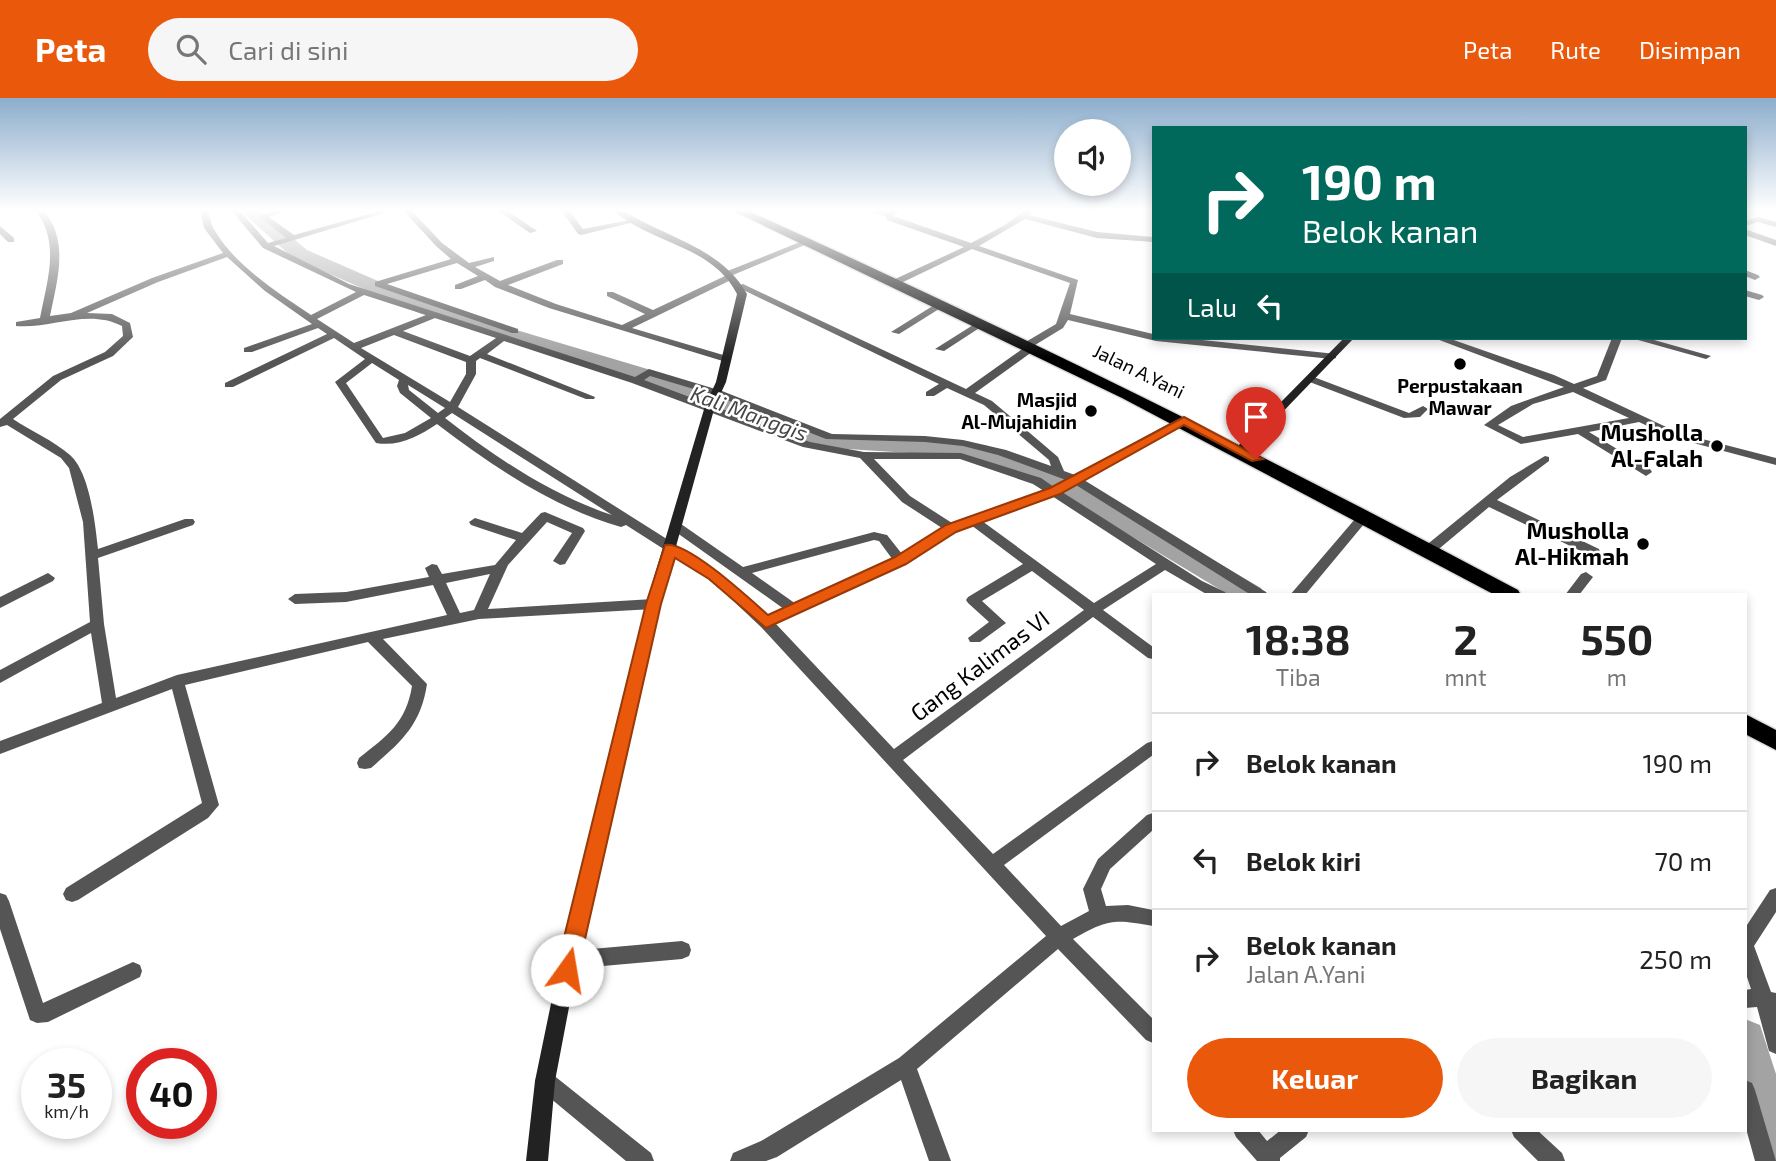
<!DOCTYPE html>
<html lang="id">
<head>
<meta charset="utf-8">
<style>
  body { margin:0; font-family:"Exo 2",sans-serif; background:#f6f6f6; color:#222; height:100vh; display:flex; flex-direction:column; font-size:26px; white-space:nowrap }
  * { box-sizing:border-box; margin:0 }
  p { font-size:23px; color:#767676 }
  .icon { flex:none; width:38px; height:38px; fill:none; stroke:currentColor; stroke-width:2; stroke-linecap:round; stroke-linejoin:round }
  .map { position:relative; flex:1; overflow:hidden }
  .sheet { position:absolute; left:1152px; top:495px; width:595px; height:539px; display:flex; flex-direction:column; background:#fff; border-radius:0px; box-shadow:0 4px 10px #0003 }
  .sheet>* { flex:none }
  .banner { position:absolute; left:1152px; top:28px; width:595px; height:214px; border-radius:0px; box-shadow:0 4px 10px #0003; background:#00695c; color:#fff; overflow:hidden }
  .tools { position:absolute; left:1054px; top:21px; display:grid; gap:14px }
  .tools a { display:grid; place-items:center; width:77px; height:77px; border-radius:50%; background:#fff; box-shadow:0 4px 10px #0003; font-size:35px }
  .speed { position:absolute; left:21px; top:950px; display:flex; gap:14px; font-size:35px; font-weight:700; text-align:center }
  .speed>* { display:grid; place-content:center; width:91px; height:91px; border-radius:50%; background:#fff; box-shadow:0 4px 10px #0003; line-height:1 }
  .speed small { font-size:18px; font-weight:400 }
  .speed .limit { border:10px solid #d22; background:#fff; color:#111 }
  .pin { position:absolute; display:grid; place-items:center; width:60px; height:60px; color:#fff; margin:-72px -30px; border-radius:50% 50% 50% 0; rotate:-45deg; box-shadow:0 0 7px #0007 }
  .pin .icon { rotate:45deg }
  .me { position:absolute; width:77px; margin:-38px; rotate:13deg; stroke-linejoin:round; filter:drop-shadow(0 0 5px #0008) }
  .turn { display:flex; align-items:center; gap:24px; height:147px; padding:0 35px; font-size:32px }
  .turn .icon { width:91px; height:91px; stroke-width:2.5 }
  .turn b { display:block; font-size:49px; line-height:60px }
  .then { display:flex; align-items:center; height:66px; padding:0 35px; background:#0003; gap:14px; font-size:26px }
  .eta { display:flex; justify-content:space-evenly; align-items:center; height:119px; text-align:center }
  .eta b { font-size:42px; font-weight:700; line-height:49px }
  .button { display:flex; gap:14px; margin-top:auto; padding:14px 35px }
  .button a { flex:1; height:80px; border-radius:42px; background:#ea580c; color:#fff; font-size:28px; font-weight:700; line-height:80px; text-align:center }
  .button a+a { background:#f6f6f6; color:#222 }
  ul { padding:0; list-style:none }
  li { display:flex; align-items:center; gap:21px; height:98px; padding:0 35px; border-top:2px solid #e0e0e0 }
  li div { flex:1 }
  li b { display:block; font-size:26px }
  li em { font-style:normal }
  header { display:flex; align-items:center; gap:42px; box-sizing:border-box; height:98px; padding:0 35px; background:#ea580c; color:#fff }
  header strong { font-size:33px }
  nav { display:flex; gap:38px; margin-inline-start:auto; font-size:24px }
  .search { width:490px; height:63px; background:#f6f6f6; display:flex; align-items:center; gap:18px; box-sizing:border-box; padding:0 24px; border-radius:38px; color:#767676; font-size:26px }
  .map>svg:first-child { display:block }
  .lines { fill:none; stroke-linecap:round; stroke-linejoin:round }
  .river { fill:#a3a3a3; fill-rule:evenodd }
  .highway-casing { stroke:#dbdbdb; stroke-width:3 }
  .street { fill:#555; fill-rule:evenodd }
  .secondary { fill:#222; fill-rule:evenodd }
  .highway { fill:#000; fill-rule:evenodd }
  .route { fill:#ea580c; stroke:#983908; stroke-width:2 }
  .poi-dot { fill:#000; stroke:#fff; stroke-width:2.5 }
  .labels { text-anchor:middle; stroke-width:5; stroke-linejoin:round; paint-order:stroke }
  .far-street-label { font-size:19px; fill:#000; stroke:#fff }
  .far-poi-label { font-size:19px; font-weight:bold; fill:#000; stroke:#fff }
  .far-water-label { font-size:21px; font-style:italic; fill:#444; stroke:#fff }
  .poi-label { font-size:23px; font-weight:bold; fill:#000; stroke:#fff; text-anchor:end }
  .street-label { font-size:23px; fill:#000; stroke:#fff }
</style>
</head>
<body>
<header>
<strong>Peta</strong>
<div class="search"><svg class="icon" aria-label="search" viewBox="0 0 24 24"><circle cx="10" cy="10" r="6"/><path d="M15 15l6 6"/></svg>Cari di sini</div>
<nav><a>Peta</a><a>Rute</a><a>Disimpan</a></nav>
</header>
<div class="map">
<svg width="1776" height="1063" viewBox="0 0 1776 1063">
  <rect width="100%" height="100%" fill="#fff"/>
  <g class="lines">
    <path class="river" d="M240 112H259L307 152 433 207 654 273 828 337 985 347 1076 382 1261 490 1265 497H1229L1058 394 972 359 816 349 638 283 419 215 293 160Z
      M1745 921 1760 927 1776 976V1063H1757L1745 1021Z"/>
    <g class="highway-casing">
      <path id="highway" d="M731 112H746C1008 230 1265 357 1518 492L1521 497H1495L1122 300Z
        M1745 616 1776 632V652L1745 636Z"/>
    </g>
    <path class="street" d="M35 112H43C70 142 57 183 50 218L71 215 152 180 223 155 204 130 200 112H208C210 119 211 127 215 133 236 168 277 194 311 217L356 194 263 150 231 112H239L268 145 286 140 259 118 276 112H287L269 119 294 137 383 112H394L274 148 349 186 635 279 649 271 722 293 832 336 925 338 963 342 1006 352 1051 368 1049 362 984 307 947 290 934 298H926V294L939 286 735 188 743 186 966 291 1025 249 1024 245 1056 226 1070 185 972 151 899 186H893V182L964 149 887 122 885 118 863 112H901L893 118 971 145 1005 127 1025 112H1033L1029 117 1097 134 1153 139V144L1097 140 1025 121 979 148 1078 182 1070 216 1153 236V240H1183L1336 256V260L1332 261 1156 243 1068 222 1063 230 1035 247 1036 251 975 295 992 303 1058 359 1064 373 1075 377 1179 320H1187V324L1084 382 1266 494 1268 497H1251L1076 387 1062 394 1202 483 1225 494 1227 497H1208L1165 472 1103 512 1153 549V561L1148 560 1093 519 903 662 993 756 1147 645 1153 643V657L1004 767 1061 828 1089 813 1083 791 1098 761 1147 717 1153 715V732L1110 771 1101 791 1106 808 1128 807 1153 812V828C1114 821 1108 821 1073 841L1153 921V945L1146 942 1058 851 917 971 951 1063H929L901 982 777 1059 766 1063H730L733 1055 761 1043 899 960 1046 838 761 529 709 480 626 427 621 429C554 410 492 368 437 326 419 338 399 349 376 345L335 284 365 261 334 240 233 289H225V285L327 236 318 230 252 254H244V250L312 226 265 193 227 159 158 184 87 215 112 216 130 225 133 239 113 258 61 282 13 321C31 333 54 343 70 357 90 375 95 425 98 451L185 421H193L195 424 193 427 98 460 104 526 116 600 177 577 447 517 433 487 346 504 295 506 288 501 295 496 346 494 429 479 425 470 432 466 437 467 442 476 495 467 516 442 471 427 469 424 475 420 522 435 541 415 545 414 583 430 585 433 565 466 560 467 553 463 572 435 547 424 508 467 488 511 653 501 660 506 653 511 479 521 383 541 427 586C421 627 401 644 371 670L365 671 359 670 357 665 359 660C387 638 406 625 412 588L368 544 185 587 219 707 208 720 78 802 72 804 66 802 63 796 66 790 202 705 172 591 0 656V643L102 605 91 535 0 585V572L90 524 83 424 69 370 61 360 7 327 0 329V321L53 278 105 254 123 238 122 228C88 210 51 231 16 228V224L40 220C47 183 61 144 35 112ZM364 197 426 217 354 245 317 221ZM435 220 496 240 470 258 403 233ZM394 237 466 264V276L450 304 361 250ZM504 243 632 285 803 349 860 360 902 404 942 430 902 456 887 437 874 434 743 469 681 426H673L671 429 673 432 784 511 768 518 719 474 458 309 476 276V263L480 260 586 301H594L595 299 487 256ZM372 265 399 282 397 288 400 295 431 320 405 335 383 340 346 285ZM650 278 714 297 826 341 925 344 963 348 998 357 1066 382 1054 389 1041 380 961 355 864 354 810 344 644 282ZM408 287 445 310 438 315 409 292ZM452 315 612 417C551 397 495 359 445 320ZM874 361H960L1033 386 1044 393 952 425 910 398ZM1052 398 1156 466 1094 505 982 423ZM971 427 1023 466 968 499 966 502 968 505 989 524 968 540 970 544H980L1006 525 982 503 1032 473 1084 512 894 651 776 526 906 466 955 433ZM874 442 879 443 893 462 796 506 752 475ZM490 476 474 512 460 515 446 485Z
      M403 112H411L442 145 469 165 494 159V163L475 169 500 183 557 162H563V166L508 187 556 206 622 227 645 216 607 198V194H613L653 212 725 178V174L805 142 812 144 733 177V181L632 230 730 259V263L726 264 549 210 495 189 485 182 461 191H455V187L478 178 457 165 387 186 518 231V235H512L375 188V184L451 161 436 148Z
      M497 112H506L537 133 530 135Z
      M561 112H569L583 131 635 121 639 123 581 137 578 136Z
      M1758 119 1776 124V129L1758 124 1745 128V123Z
      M0 128 14 140V144H8L0 136Z
      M1745 131 1776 142V148L1745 137Z
      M1745 172 1758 177 1760 179 1755 182 1745 178Z
      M1745 192 1762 197 1764 199 1759 202 1745 198Z
      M939 204 947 206 899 236 891 234Z
      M981 222 986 225 984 227 944 253 935 251Z
      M1434 240H1448L1554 277 1574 286 1597 278 1612 240H1622L1606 282 1583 290 1679 335 1776 360V367L1671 339 1639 324 1589 334 1650 371 1652 374 1646 378 1578 336 1521 346 1484 327 1511 308 1564 289ZM1573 294 1629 320 1523 339 1498 327 1533 306Z
      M1631 240H1647L1711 258 1706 261Z
      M1311 278 1409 315 1423 308 1428 311 1420 319 1404 320 1307 283V279Z
      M1545 358 1549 359V363L1497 402 1599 451 1600 454 1599 457H1589L1489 409 1434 455H1424L1423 452 1424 449 1510 379Z
      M1365 413 1371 417 1369 420 1305 497H1290L1361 414Z
      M1586 474 1593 479 1579 497H1565L1581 476Z
      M48 475 55 480 53 483 0 510V499Z
      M1776 790V814L1754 848 1771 894 1776 895V956L1769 953 1757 909 1745 910V892L1751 891 1745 873V830L1770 792Z
      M0 795 6 797 9 803 43 905 133 864 140 867 142 873 140 879 48 924 37 925 30 922 0 831Z
      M682 843 689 846 691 852 689 858 682 861 569 871 562 868 560 862 562 856 569 853Z
      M545 973 552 976 651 1055 654 1063H626L538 990 535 983 538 976Z
      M1745 982 1752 985 1755 992 1776 1063H1755L1745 1027Z
      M1233 1032H1258L1267 1043 1281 1032H1309L1306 1039 1280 1060V1063H1257L1236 1039Z
      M1511 1032H1537L1562 1055 1565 1063H1538L1514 1039Z"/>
    <path class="secondary" d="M613 112H622C664 139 721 149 747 196L726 284 715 308 660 506 578 862 555 983 548 1063H526L535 983 560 862 646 506 705 308 716 284 737 196C712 147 651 146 613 112Z
      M1344 240H1354L1244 354H1236V350Z"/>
    <use href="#highway" class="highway"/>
  </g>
  <linearGradient id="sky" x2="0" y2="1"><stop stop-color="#8cadcc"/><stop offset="0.43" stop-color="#fff"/><stop offset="1" stop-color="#fff" stop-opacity="0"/></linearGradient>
  <rect width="1776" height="260" fill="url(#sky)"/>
  <path class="route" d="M1184 319 1263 361 1252 363 1184 327 1060 396 956 434 906 466 766 530 709 481 675 460 661 506 578 872 575 879 567 882 559 879 556 872 646 506 665 447C687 442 751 502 768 517L895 459 946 427 1050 390Z"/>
  <g class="poi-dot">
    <circle cx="1460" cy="266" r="7"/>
    <circle cx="1091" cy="313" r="7"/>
    <circle cx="1717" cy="348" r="7"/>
    <circle cx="1643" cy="446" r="7"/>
  </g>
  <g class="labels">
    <g class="far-street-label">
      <text transform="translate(1139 273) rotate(26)" y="7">Jalan A.Yani</text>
    </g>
    <g class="far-poi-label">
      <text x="1460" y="295">Perpustakaan<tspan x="1460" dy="22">Mawar</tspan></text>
      <text x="1077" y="309" text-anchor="end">Masjid<tspan x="1077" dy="22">Al-Mujahidin</tspan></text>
    </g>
    <g class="far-water-label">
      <text transform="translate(749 316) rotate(20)" y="7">Kali Manggis</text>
    </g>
    <g class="poi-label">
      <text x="1703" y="343">Musholla<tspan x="1703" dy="26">Al-Falah</tspan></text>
      <text x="1629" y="441">Musholla<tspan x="1629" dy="26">Al-Hikmah</tspan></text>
    </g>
    <g class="street-label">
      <text transform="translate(980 568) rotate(-37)" y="8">Gang Kalimas VI</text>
    </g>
  </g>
</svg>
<div class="tools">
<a><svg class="icon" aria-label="sound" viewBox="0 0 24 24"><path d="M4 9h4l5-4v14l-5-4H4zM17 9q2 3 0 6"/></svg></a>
</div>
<div class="speed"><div>35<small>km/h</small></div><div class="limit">40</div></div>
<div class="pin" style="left:1256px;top:361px;background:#d93025"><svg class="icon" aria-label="arrive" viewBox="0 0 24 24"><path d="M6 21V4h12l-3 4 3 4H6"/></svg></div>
<svg class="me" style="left:567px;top:872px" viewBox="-20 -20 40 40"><circle r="19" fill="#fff"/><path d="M0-13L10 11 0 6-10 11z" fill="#ea580c"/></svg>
<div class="banner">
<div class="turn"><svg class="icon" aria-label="right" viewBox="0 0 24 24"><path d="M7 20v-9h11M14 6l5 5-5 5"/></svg><div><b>190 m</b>Belok kanan</div></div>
<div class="then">Lalu<svg class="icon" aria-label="left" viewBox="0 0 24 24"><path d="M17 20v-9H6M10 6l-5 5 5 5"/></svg></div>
</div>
<section class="sheet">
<div class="eta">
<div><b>18:38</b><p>Tiba</p></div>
<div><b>2</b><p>mnt</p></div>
<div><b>550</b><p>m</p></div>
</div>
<ul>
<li><svg class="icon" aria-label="right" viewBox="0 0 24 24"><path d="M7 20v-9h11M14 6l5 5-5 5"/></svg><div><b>Belok kanan</b></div><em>190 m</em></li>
<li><svg class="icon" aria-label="left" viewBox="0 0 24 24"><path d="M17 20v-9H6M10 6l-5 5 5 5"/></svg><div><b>Belok kiri</b></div><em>70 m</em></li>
<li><svg class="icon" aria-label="right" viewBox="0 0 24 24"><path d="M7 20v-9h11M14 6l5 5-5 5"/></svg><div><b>Belok kanan</b><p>Jalan A.Yani</p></div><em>250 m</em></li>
</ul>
<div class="button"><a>Keluar</a><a>Bagikan</a></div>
</section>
</div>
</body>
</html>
